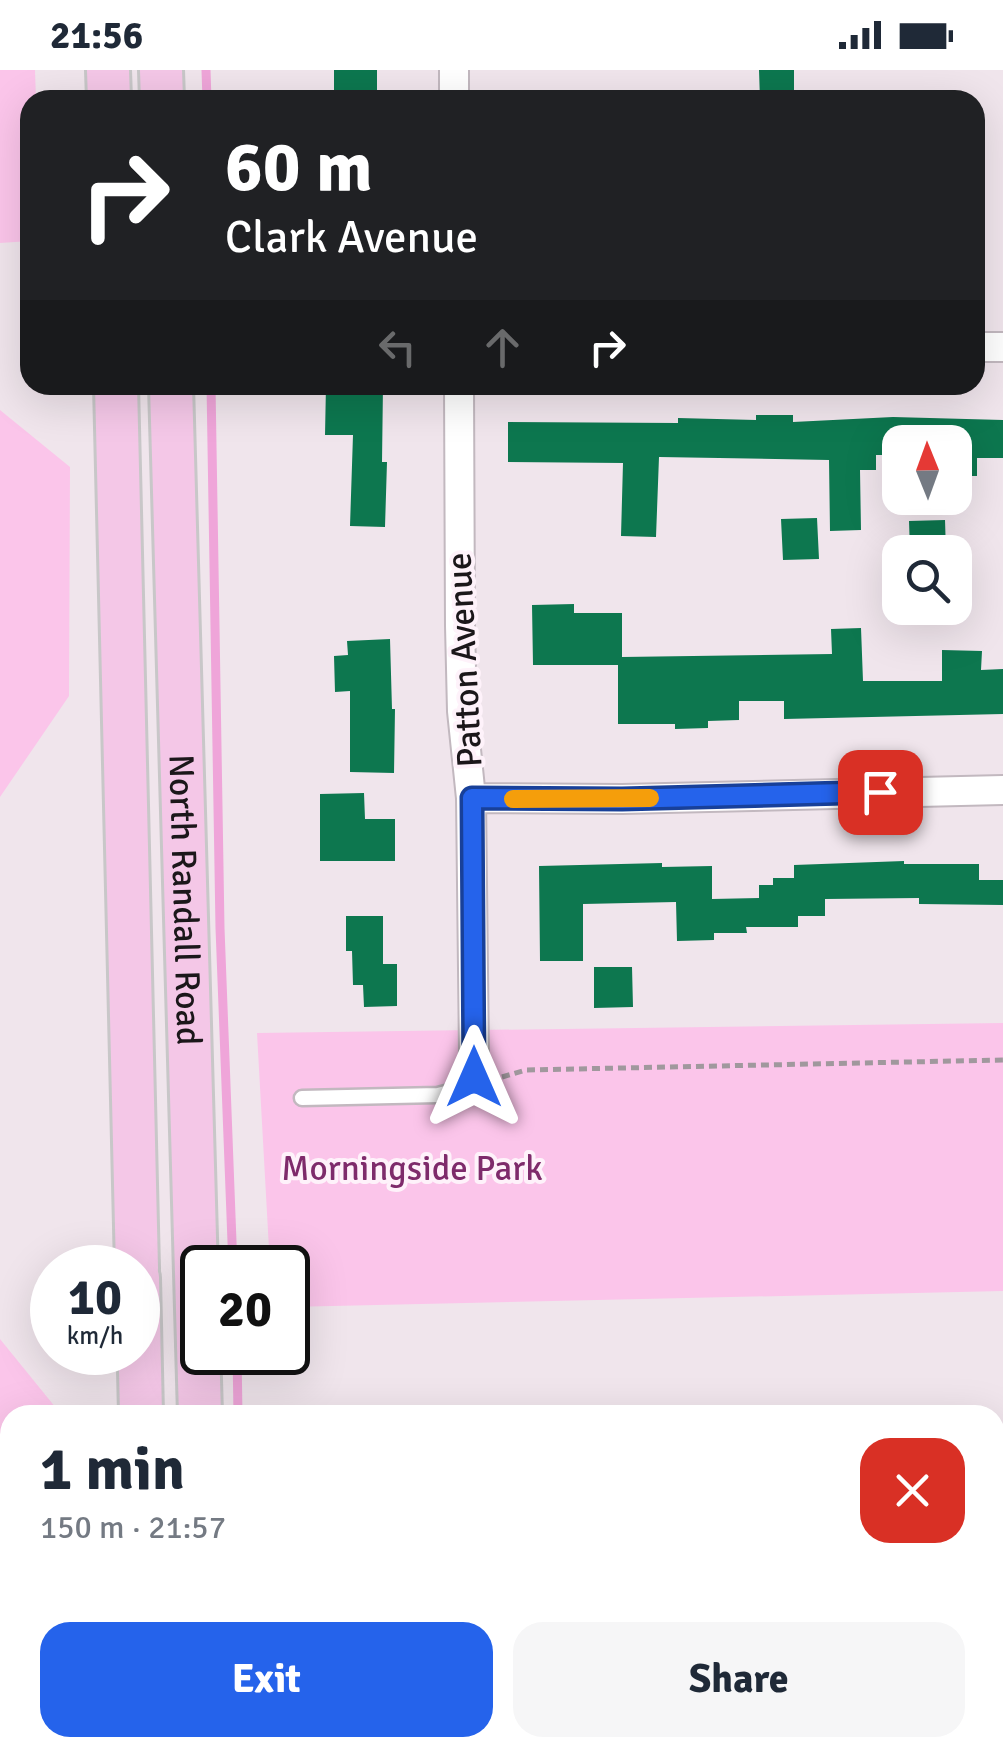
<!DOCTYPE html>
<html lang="en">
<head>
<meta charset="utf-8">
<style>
  body { margin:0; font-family:Signika,sans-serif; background:#f6f6f7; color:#1f2937; height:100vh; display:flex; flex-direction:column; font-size:38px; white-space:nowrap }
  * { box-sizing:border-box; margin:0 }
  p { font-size:32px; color:#747a83 }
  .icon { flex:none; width:55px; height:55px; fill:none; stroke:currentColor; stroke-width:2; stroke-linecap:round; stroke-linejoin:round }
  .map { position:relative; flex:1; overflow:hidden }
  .sheet { position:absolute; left:0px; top:1335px; width:1005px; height:352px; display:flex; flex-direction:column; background:#fff; border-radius:30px 30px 0 0; box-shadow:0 10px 40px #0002 }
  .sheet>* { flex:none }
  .top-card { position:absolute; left:20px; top:20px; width:965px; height:305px; border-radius:30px; box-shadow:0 10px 40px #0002; background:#202124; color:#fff; overflow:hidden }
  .needle { width:65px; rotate:359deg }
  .controls { position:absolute; left:882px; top:355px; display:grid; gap:20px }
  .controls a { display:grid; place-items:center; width:90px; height:90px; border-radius:20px; background:#fff; box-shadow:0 10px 40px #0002; font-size:50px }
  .speed { position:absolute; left:30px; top:1175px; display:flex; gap:20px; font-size:50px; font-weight:700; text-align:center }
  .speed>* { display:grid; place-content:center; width:130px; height:130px; border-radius:50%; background:#fff; box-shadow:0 10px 40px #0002; line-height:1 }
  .speed small { font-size:25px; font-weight:400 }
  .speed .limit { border:5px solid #111; border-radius:15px; background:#fff; color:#111 }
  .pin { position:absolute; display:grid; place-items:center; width:85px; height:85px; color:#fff; margin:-42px; border-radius:20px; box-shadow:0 5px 15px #0006 }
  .me { position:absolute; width:110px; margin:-55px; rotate:0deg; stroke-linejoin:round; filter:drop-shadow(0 0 8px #0008) }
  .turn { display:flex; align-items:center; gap:35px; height:210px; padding:0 40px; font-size:45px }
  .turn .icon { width:130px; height:130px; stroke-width:2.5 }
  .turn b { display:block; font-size:70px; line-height:85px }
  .lanes { display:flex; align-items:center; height:95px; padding:0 40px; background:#0003; justify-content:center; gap:50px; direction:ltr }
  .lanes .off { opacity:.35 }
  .round { display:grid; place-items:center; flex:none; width:105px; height:105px; border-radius:30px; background:#f6f6f7 }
  .summary { display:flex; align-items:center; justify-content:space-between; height:170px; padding:0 40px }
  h1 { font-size:60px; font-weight:700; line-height:75px }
  .button { display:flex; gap:20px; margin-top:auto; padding:20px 40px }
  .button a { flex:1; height:115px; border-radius:30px; background:#2563eb; color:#fff; font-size:40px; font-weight:700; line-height:115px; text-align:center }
  .button a+a { background:#f6f6f7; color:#1f2937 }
  .status { display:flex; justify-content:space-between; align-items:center; height:70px; padding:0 50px; background:#fff; direction:ltr }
  .status svg { height:28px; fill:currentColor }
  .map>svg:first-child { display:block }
  .green { fill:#fbc5ea }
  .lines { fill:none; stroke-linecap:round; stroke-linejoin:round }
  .stream { stroke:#efa5d9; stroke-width:9 }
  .building { fill:#0d774f }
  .lane-casing { stroke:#c2b8bf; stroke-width:19 }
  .street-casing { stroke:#c2b8bf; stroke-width:32 }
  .primary-casing { stroke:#c8c7c8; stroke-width:48 }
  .path { stroke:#a0989d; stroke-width:5; stroke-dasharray:8 5; stroke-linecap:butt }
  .lane { stroke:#fff; stroke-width:14 }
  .street { stroke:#fff; stroke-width:28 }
  .primary { stroke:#f4c7e7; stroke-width:42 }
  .route-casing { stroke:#184099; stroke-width:25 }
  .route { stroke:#2563eb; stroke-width:18 }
  .slow { stroke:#f59e0b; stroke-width:18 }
  .labels { text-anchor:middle; stroke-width:8; stroke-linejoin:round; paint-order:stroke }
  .street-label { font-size:35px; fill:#1b171a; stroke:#fef2fa }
  .park-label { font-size:35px; fill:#7e2b6b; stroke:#fef2fa }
</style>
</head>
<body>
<div class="status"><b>21:56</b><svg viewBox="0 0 49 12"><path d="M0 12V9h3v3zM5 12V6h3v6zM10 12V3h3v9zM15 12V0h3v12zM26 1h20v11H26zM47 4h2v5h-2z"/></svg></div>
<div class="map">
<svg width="1003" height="1687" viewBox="0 0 1003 1687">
  <rect width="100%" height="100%" fill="#f0e5ec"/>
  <path class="green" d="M0 0H35L36 30H30V171L0 173Z
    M0 340 70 397 69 626 0 727Z
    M1003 953V1221L288 1237V1198L270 1197 257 963Z
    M0 1269 56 1338 41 1345H10V1359L0 1364Z"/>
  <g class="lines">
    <path class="stream" d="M206 0 207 30
      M211 315 220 858 233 1198
      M237 1282 238 1345
      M995 1475 1003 1470
      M0 1485 10 1486"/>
  </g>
  <path class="building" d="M334 0H377V30H334Z
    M759 0H794V30H760Z
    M326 315H383L382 392H387L385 457 350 456 353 365H325Z
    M756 345H793V352L893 347 1003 350V388H977V406H955V372H894V385H876V400H860L861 460 830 461 829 390 659 387 656 467 621 466 623 393 508 392V352L678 353V348L756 350Z
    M817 448 819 489 783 490 781 449Z
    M945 450 946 482H910L909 451Z
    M574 534V543H622V587L832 584 831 559 861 558 863 611H942V580L982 581 981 600 1003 599V644L784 649V631H739V650L708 651V658L675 659V654H618V595H533L532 535Z
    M390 569 392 639H395L394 703 350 702V621L335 622 334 586 348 585 347 571Z
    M364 723 365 749H395V791H320V724Z
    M904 791V794H979V810H1003V835L919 834V828L825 829V846H798V857H746L747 863H714V870L677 871 676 832 583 834V891H540L539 796 662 793V797L712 796V829L759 828V815H773V808H794V795Z
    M346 846H383V894H397V936L364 937 363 915H353L352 881H346Z
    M594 897H632L633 937 594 938Z"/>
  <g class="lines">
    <g class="lane-casing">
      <path id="lane" d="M302 1028 438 1025 461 1019 474 1007V985"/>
    </g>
    <g class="street-casing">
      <path id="street" d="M454 0V30
        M975 277H1003
        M459 315 460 556 462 641 471 728 474 985
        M471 728 622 729 1003 720"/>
    </g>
    <g class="primary-casing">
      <g id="primary">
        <path d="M108 0 109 30"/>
        <path d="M161 0 162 30"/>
        <path d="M116 315 137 1198"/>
        <path id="s1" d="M171 315 200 1345"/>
        <path d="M138 1208 141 1345"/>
        <path d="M149 1678V1687"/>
        <path d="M207 1678 208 1687"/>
      </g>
    </g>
    <path class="path" d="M502 1007 526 1000 1003 990"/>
    <use href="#lane" class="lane"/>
    <use href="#street" class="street"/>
    <use href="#primary" class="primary"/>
  </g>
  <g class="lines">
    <g class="route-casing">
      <path id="route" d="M474 1007 472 728 622 729 880 722"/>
    </g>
    <use href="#route" class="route"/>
    <path class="slow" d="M513 729 650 728"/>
  </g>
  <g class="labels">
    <g class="street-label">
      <text transform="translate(464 590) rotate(-93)" y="12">Patton Avenue</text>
      <text dy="12" stroke="none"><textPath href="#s1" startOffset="515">North Randall Road</textPath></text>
    </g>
    <g class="park-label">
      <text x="412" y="1110">Morningside Park</text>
    </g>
  </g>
</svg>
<div class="controls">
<a><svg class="needle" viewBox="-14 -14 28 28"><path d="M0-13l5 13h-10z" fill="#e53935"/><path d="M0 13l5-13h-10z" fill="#747a83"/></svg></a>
<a><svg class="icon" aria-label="search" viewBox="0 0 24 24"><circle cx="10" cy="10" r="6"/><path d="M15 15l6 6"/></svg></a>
</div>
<div class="speed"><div>10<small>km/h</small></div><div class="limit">20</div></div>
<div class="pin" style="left:880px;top:722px;background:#d93025"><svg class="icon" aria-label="arrive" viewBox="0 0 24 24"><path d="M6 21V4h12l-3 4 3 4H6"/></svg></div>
<svg class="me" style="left:474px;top:1007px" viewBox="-20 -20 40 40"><path d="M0-17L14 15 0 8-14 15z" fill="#2563eb" stroke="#fff" stroke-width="4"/></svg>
<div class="top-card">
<div class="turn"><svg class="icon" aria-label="right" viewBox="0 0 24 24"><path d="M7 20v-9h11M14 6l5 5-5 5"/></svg><div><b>60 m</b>Clark Avenue</div></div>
<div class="lanes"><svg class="icon off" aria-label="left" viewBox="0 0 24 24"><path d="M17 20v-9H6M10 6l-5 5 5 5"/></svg><svg class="icon off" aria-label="ahead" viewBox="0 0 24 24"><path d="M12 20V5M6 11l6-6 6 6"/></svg><svg class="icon" aria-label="right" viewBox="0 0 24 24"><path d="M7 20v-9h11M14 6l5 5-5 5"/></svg></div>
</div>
<section class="sheet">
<div class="summary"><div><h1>1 min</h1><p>150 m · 21:57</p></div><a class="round" style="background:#d93025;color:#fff"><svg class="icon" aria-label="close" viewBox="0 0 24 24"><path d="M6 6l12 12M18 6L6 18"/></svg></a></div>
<div class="button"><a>Exit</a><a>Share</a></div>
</section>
</div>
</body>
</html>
